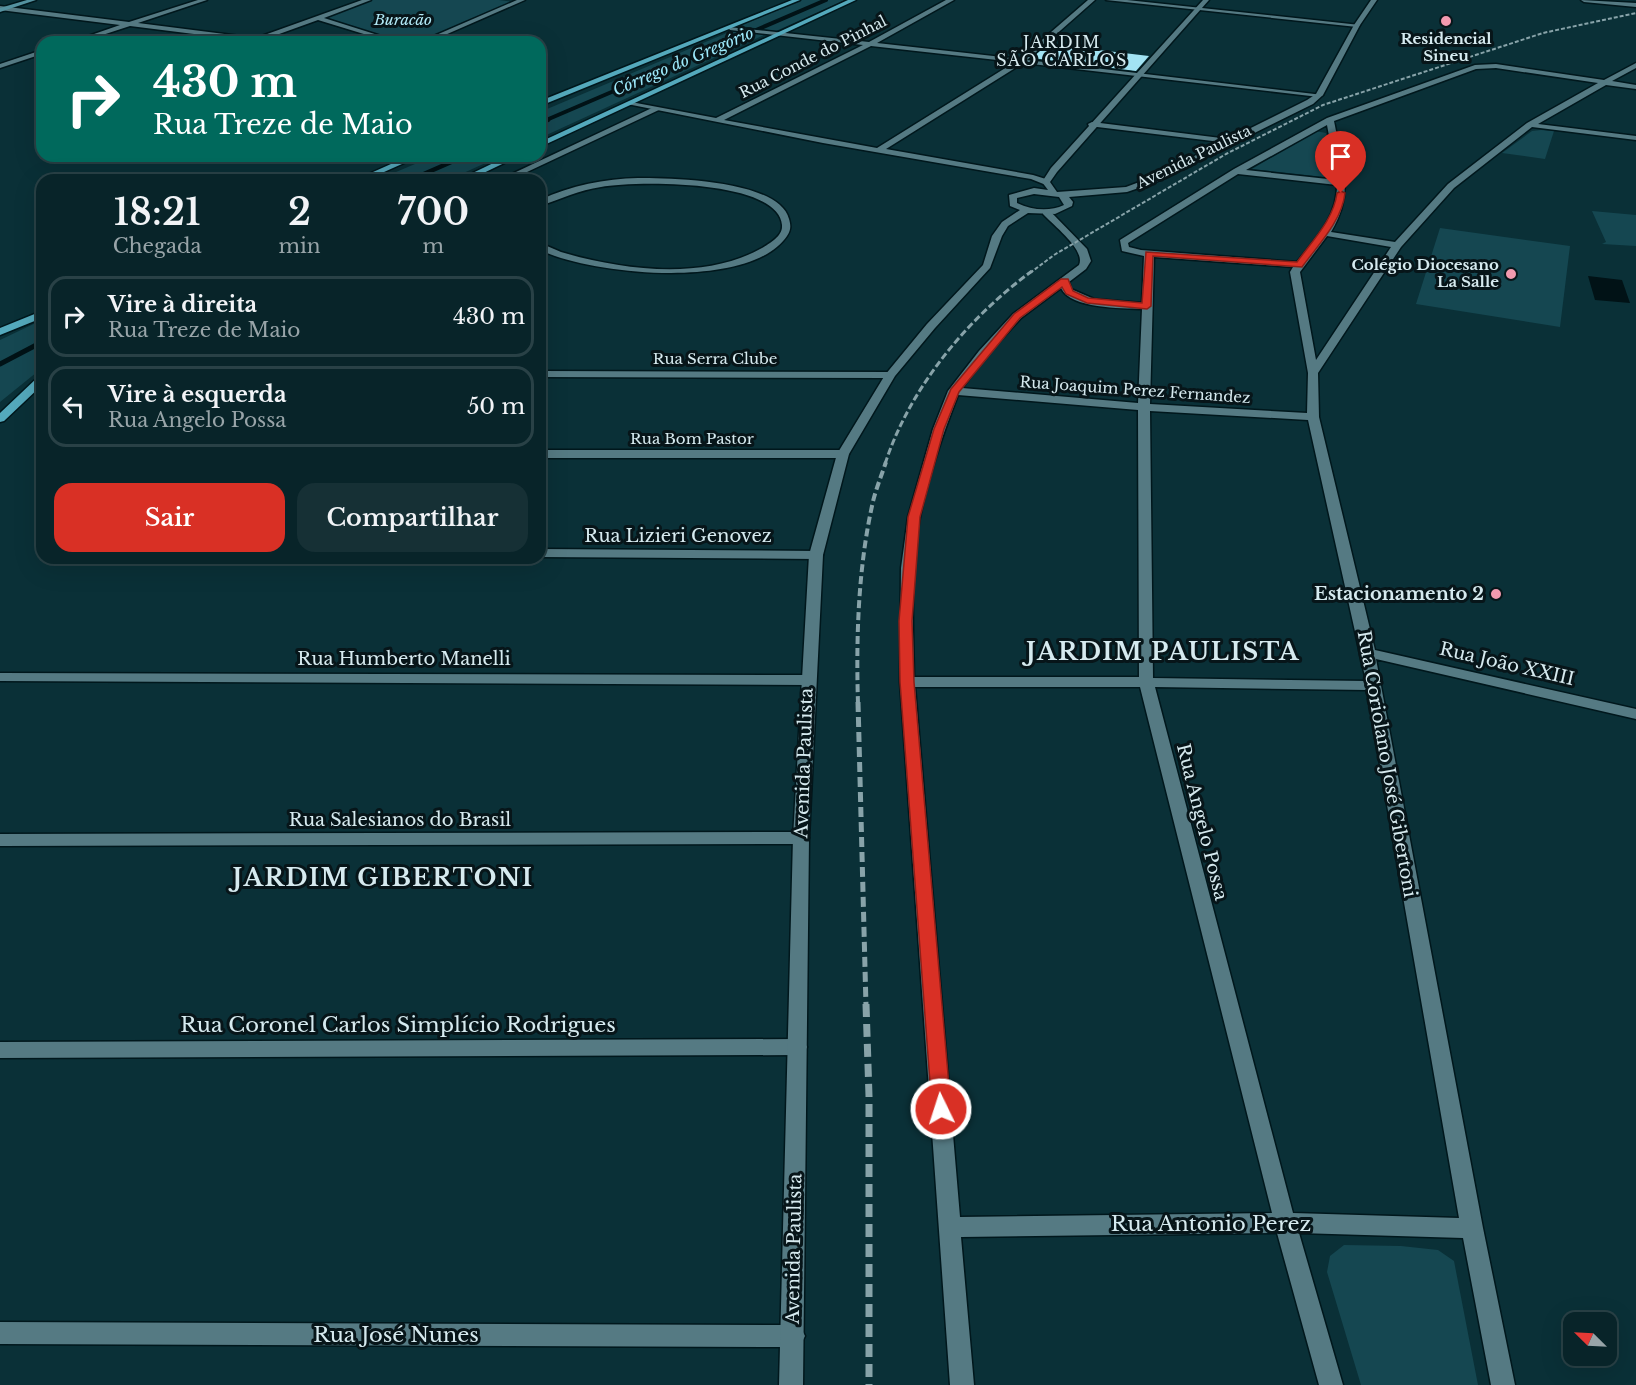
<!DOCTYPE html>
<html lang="pt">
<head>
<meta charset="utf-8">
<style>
  body { margin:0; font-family:"Libre Baskerville",serif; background:#163035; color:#f1f3f6; height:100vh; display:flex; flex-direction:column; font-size:22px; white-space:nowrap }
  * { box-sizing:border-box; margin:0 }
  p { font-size:20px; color:#98a4a8 }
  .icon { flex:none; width:33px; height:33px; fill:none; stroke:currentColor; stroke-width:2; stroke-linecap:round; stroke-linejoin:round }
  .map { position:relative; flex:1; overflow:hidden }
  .details { position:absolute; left:36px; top:174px; width:510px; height:390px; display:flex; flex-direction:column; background:#082429; border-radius:18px; box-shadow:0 6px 24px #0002,0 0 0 2px #294146 }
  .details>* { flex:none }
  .hud { position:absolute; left:36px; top:36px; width:510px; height:126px; border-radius:18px; box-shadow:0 6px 24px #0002,0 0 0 2px #294146; background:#00695c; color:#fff; overflow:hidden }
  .needle { width:39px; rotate:294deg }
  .controls { position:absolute; left:1563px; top:1312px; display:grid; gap:12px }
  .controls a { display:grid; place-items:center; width:54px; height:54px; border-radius:12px; background:#082429; box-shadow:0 6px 24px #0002,0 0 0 2px #294146; font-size:30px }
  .pin { position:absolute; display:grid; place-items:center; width:51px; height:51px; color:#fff; margin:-62px -26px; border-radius:50% 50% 50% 0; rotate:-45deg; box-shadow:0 0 6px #0007 }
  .pin .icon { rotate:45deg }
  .me { position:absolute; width:66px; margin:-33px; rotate:356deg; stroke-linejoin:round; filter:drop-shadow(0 0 4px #0008) }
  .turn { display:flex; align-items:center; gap:21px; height:126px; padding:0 18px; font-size:27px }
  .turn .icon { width:78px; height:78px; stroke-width:2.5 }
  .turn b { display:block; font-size:42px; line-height:51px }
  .eta { display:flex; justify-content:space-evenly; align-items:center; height:102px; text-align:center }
  .eta b { font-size:36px; font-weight:600; line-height:42px }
  .action { display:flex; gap:12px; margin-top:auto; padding:12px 18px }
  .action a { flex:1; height:69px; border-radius:18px; background:#d93025; color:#fff; font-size:24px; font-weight:600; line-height:69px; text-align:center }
  .action a+a { background:#163035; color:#f1f3f6 }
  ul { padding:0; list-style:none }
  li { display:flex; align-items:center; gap:18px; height:81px; margin:0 12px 9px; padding:0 6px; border:3px solid #294146; border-radius:18px }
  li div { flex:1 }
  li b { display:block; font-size:22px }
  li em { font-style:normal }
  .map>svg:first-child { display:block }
  .green { fill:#154751 }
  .water { fill:#011216 }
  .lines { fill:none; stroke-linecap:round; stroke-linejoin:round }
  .stream-far2 { stroke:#011216; stroke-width:4 }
  .stream-far1 { stroke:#011216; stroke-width:4.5 }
  .stream { stroke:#011216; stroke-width:5 }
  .building { fill:#a2e3f3 }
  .minor-casing { stroke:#00171c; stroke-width:3 }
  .tertiary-casing { stroke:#00171c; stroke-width:3 }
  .secondary-casing { stroke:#00171c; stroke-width:3 }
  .primary-casing { stroke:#00171c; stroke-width:3 }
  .minor { fill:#557a83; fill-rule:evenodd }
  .tertiary { fill:#557a83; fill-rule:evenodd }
  .secondary { fill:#5492a0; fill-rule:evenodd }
  .primary { fill:#54a9bc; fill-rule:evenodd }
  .rail-far4 { stroke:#88a3a9; stroke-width:2; stroke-dasharray:4 2; stroke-linecap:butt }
  .rail-far3 { stroke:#88a3a9; stroke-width:3; stroke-dasharray:7 3; stroke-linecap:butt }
  .rail-far2 { stroke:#88a3a9; stroke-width:4; stroke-dasharray:8 4; stroke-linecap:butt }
  .rail-far1 { stroke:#88a3a9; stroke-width:5; stroke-dasharray:10 5; stroke-linecap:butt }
  .rail { stroke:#88a3a9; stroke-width:7; stroke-dasharray:13 7; stroke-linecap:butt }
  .route { fill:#d93025; stroke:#8d1f18; stroke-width:1.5 }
  .poi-dot { fill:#f29aaf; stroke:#071519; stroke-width:2 }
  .labels { text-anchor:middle; stroke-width:6; stroke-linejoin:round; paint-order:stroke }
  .far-park-label { font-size:15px; font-style:italic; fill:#b2eaf7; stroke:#071519 }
  .far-poi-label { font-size:15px; font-weight:bold; fill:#d6eaef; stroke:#071519 }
  .far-street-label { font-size:15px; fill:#d6eaef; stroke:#071519 }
  .far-neighbourhood-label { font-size:16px; letter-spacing:1.5px; fill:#d6eaef; stroke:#071519 }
  .far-water-label { font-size:16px; font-style:italic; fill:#9ce8fa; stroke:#071519 }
  .street-label { font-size:18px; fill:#d6eaef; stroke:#071519 }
  .poi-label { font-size:18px; font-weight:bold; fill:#d6eaef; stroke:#071519; text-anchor:end }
  .near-street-label { font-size:21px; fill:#d6eaef; stroke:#071519 }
  .district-label { font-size:24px; font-weight:bold; letter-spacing:1.5px; fill:#d6eaef; stroke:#071519 }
</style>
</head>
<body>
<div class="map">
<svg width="1636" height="1385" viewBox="0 0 1636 1385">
  <rect width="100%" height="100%" fill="#0a3037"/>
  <path class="green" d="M371 0H499L513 2 419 42H405L322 18Z
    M802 0H845L776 31 740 26Z
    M734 30 766 34 540 138V112Z
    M1541 130 1554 131 1545 159 1502 153 1532 131Z
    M1315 131 1326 133 1333 178 1252 169Z
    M434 156H501L448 180H377Z
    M1592 211 1636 215V246L1602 244 1606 242Z
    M1440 228 1570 246 1560 327 1416 304Z
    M42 320V368L0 402V340Z
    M1344 1245 1401 1246 1438 1250 1454 1261 1478 1385H1361L1327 1272 1330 1256Z"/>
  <path class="water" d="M1588 276 1622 280 1630 303 1595 300Z"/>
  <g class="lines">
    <path class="stream-far2" d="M544 121 826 0"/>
    <path class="stream-far1" d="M540 123 548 120
      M410 180 465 156"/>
    <path class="stream" d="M0 364 42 342"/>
  </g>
  <path class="building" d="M1048 44 1149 56 1136 71 1032 58Z"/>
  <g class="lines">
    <g class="minor-casing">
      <path id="minor" d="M198 0H207L138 23 256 38 362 0H371L324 18 400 42H390L318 20 257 42 130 26 81 42H71L120 25 0 10V6L129 22Z
        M517 0H525L429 42H420Z
        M946 0H954L877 43 1020 59 1088 0H1095L1027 60 1323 95 1319 97 1023 63 886 149 1033 175 1049 180 1050 182 1046 185 1031 179 823 143 627 104 631 102 716 118 863 45 730 30 728 27 869 42ZM871 46 1015 62 877 148 724 120Z
        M1106 0H1127L1360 25 1357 27Z
        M1581 0 1636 3V7L1584 2Z
        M42 50V54L0 68V64Z
        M1636 63V68L1612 81 1636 85V89L1606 85 1538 124 1636 136V140L1532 127 1454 188 1401 247 1318 373 1319 417 1375 650 1636 709V719L1376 659 1483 1228 1515 1385H1491L1463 1238 1299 1233 1343 1385H1319L1277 1233 961 1237 974 1385H950L900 682 901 568 908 517 933 429 948 391 979 351 1013 314 1079 265C1086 250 1053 225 1043 214V210H1049L1087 249 1091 261 1086 269 1069 282 1071 289 1094 299 1142 303 1144 256 1122 251 1120 240 1234 169 1327 118 1475 65 1496 64 1604 80ZM1496 68 1598 83 1527 123 1448 184 1395 242 1331 232C1355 193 1342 162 1334 121L1476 69ZM1327 125 1337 180 1246 170ZM1238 174 1337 185C1337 218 1316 238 1297 262L1141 250 1129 247 1128 243ZM1327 236 1391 247 1316 360 1300 272ZM1154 257 1293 267 1290 272 1308 373 1307 413 1150 404ZM1061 288C1071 309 1121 308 1142 309L1138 403 962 388 987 355 1021 318ZM958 395 1138 410 1139 677H914C913 625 910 570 920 517 928 476 943 434 958 395ZM1150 411 1308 420 1366 681 1153 678ZM915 687H1140L1272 1213 960 1217ZM1155 687 1367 690 1459 1218 1293 1213Z
        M1092 122 1229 139 1233 141 1229 143 1089 126 1088 124Z
        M638 178C672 178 779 180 789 219 791 226 791 230 787 236 750 291 592 275 540 250V243C547 246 554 249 561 252 622 270 704 281 762 248 770 243 783 236 782 225 778 179 634 181 601 187 579 190 561 199 540 206V200C571 185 605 179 638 178Z
        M540 371 890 372 895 375 890 378 540 377Z
        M540 450H843L849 454 843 458H540Z
        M540 549 816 551 823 555 816 559 540 557Z
        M0 673 807 675 814 680 807 685 0 681Z
        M801 832 807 834 809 838 807 842 801 844 0 846V834Z
        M797 1039 804 1041 807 1047 804 1053 797 1055 0 1058V1042Z
        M0 1322 793 1325 801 1328 805 1336 801 1344 793 1347 0 1344Z"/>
    </g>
    <g class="tertiary-casing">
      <path id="tertiary" d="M1203 0H1209L1057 172 1050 182 1057 192 1126 187 1150 178 1307 100 1316 94 1354 25 1371 0H1377L1360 25 1323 95 1313 104 1156 182 1127 192 1069 197 1073 202 1072 206 1055 214 1028 213 1008 226 1002 236 990 268 935 328 895 376 849 454 823 555 809 838 803 1385H779L793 838 809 555 837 454 885 375 927 324 983 265 992 236 1002 222 1020 210 1010 206 1009 195 1034 188 1048 190 1042 182 1051 168ZM1034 194 1059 197 1064 205C1049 212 1032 210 1017 203V198Z
        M654 107 661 109 510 180H499Z"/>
    </g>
    <g class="secondary-casing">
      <path id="secondary" d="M27 0H36L0 12V8Z"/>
    </g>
    <g class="primary-casing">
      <path id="primary" d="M792 0H800L540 106V101Z
        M848 0H856L540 147V142Z
        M409 156H420L366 180H355Z
        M508 156H519L469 180H458Z
        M42 311V318L0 335V328Z
        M42 376V385L4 421 0 422V413L38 377Z"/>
    </g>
    <use href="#minor" class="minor"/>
    <use href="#tertiary" class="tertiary"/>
    <use href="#secondary" class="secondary"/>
    <use href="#primary" class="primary"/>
    <path class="rail-far4" d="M1030 273 1054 255 1226 154 1323 105 1543 33 1636 13"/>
    <path class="rail-far3" d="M885 464C910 387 968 318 1032 271"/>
    <path class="rail-far2" d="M858 704C856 639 858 570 872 506 875 491 881 477 886 462"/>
    <path class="rail-far1" d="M858 702 866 1006"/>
    <path class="rail" d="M866 1004 869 1096V1385"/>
  </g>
  <path class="route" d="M1341 191 1345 193C1342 221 1318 245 1302 267L1153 256 1151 306 1147 309 1087 303 1066 294 1062 287 1020 318 959 392 944 429 920 517 912 621 914 682 951 1109 948 1114 941 1117 935 1114 932 1109 900 682 899 621 908 517 934 429 951 389 1014 314 1061 279H1068L1073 291 1088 298 1142 303 1146 252 1297 262C1312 241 1334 219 1337 193Z"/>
  <g class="poi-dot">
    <circle cx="1446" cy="21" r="6"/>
    <circle cx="1511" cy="274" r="6"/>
    <circle cx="1496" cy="594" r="6"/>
  </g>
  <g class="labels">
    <g class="far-park-label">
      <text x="403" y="25">Buracão</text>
    </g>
    <g class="far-poi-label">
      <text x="1446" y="44">Residencial<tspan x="1446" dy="17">Sineu</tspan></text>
      <text x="1499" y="270" text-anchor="end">Colégio Diocesano<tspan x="1499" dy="17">La Salle</tspan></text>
    </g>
    <g class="far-street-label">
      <text transform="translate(813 57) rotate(-27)" y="5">Rua Conde do Pinhal</text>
      <text transform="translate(1194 157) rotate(-26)" y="5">Avenida Paulista</text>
      <text x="715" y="364">Rua Serra Clube</text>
      <text transform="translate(1135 390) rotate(4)" y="5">Rua Joaquim Perez Fernandez</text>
      <text x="692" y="444">Rua Bom Pastor</text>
    </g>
    <g class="far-neighbourhood-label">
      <text x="1062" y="48">JARDIM<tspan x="1062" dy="18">SÃO CARLOS</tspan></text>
    </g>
    <g class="far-water-label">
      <text transform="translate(683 61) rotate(-23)" y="6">Córrego do Gregório</text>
    </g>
    <g class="street-label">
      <text x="678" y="542">Rua Lizieri Genovez</text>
      <text x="404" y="665">Rua Humberto Manelli</text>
      <text transform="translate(1507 664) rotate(13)" y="6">Rua João XXIII</text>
      <text transform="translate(804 763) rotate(-88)" y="6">Avenida Paulista</text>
      <text transform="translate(1387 764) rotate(80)" y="6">Rua Coriolano José Gibertoni</text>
      <text x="400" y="826">Rua Salesianos do Brasil</text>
      <text transform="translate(1202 822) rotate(76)" y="6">Rua Angelo Possa</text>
      <text transform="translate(794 1249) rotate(-89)" y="6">Avenida Paulista</text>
    </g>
    <g class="poi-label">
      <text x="1484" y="600">Estacionamento 2</text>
    </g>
    <g class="near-street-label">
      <text x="398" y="1032">Rua Coronel Carlos Simplício Rodrigues</text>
      <text x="1211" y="1231">Rua Antonio Perez</text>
      <text x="396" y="1342">Rua José Nunes</text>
    </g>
    <g class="district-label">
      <text x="1163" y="660">JARDIM PAULISTA</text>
      <text x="383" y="886">JARDIM GIBERTONI</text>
    </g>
  </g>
</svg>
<div class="controls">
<a><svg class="needle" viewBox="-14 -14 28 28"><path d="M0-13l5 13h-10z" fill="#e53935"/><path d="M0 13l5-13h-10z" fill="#98a4a8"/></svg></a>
</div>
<div class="pin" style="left:1341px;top:193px;background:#d93025"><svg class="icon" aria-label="arrive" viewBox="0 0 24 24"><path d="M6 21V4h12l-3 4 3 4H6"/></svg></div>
<svg class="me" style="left:941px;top:1109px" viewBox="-20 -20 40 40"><circle r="17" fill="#d93025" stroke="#fff" stroke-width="3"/><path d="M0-11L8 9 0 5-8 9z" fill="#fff"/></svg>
<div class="hud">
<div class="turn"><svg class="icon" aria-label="right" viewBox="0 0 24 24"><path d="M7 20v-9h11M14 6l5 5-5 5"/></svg><div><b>430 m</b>Rua Treze de Maio</div></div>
</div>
<section class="details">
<div class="eta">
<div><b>18:21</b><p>Chegada</p></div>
<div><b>2</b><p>min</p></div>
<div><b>700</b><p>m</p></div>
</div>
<ul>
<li><svg class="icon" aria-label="right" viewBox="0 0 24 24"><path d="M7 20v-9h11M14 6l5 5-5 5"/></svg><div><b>Vire à direita</b><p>Rua Treze de Maio</p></div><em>430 m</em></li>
<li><svg class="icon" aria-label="left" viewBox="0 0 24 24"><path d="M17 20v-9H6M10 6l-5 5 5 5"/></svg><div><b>Vire à esquerda</b><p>Rua Angelo Possa</p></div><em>50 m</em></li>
</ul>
<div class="action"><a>Sair</a><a>Compartilhar</a></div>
</section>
</div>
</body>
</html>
